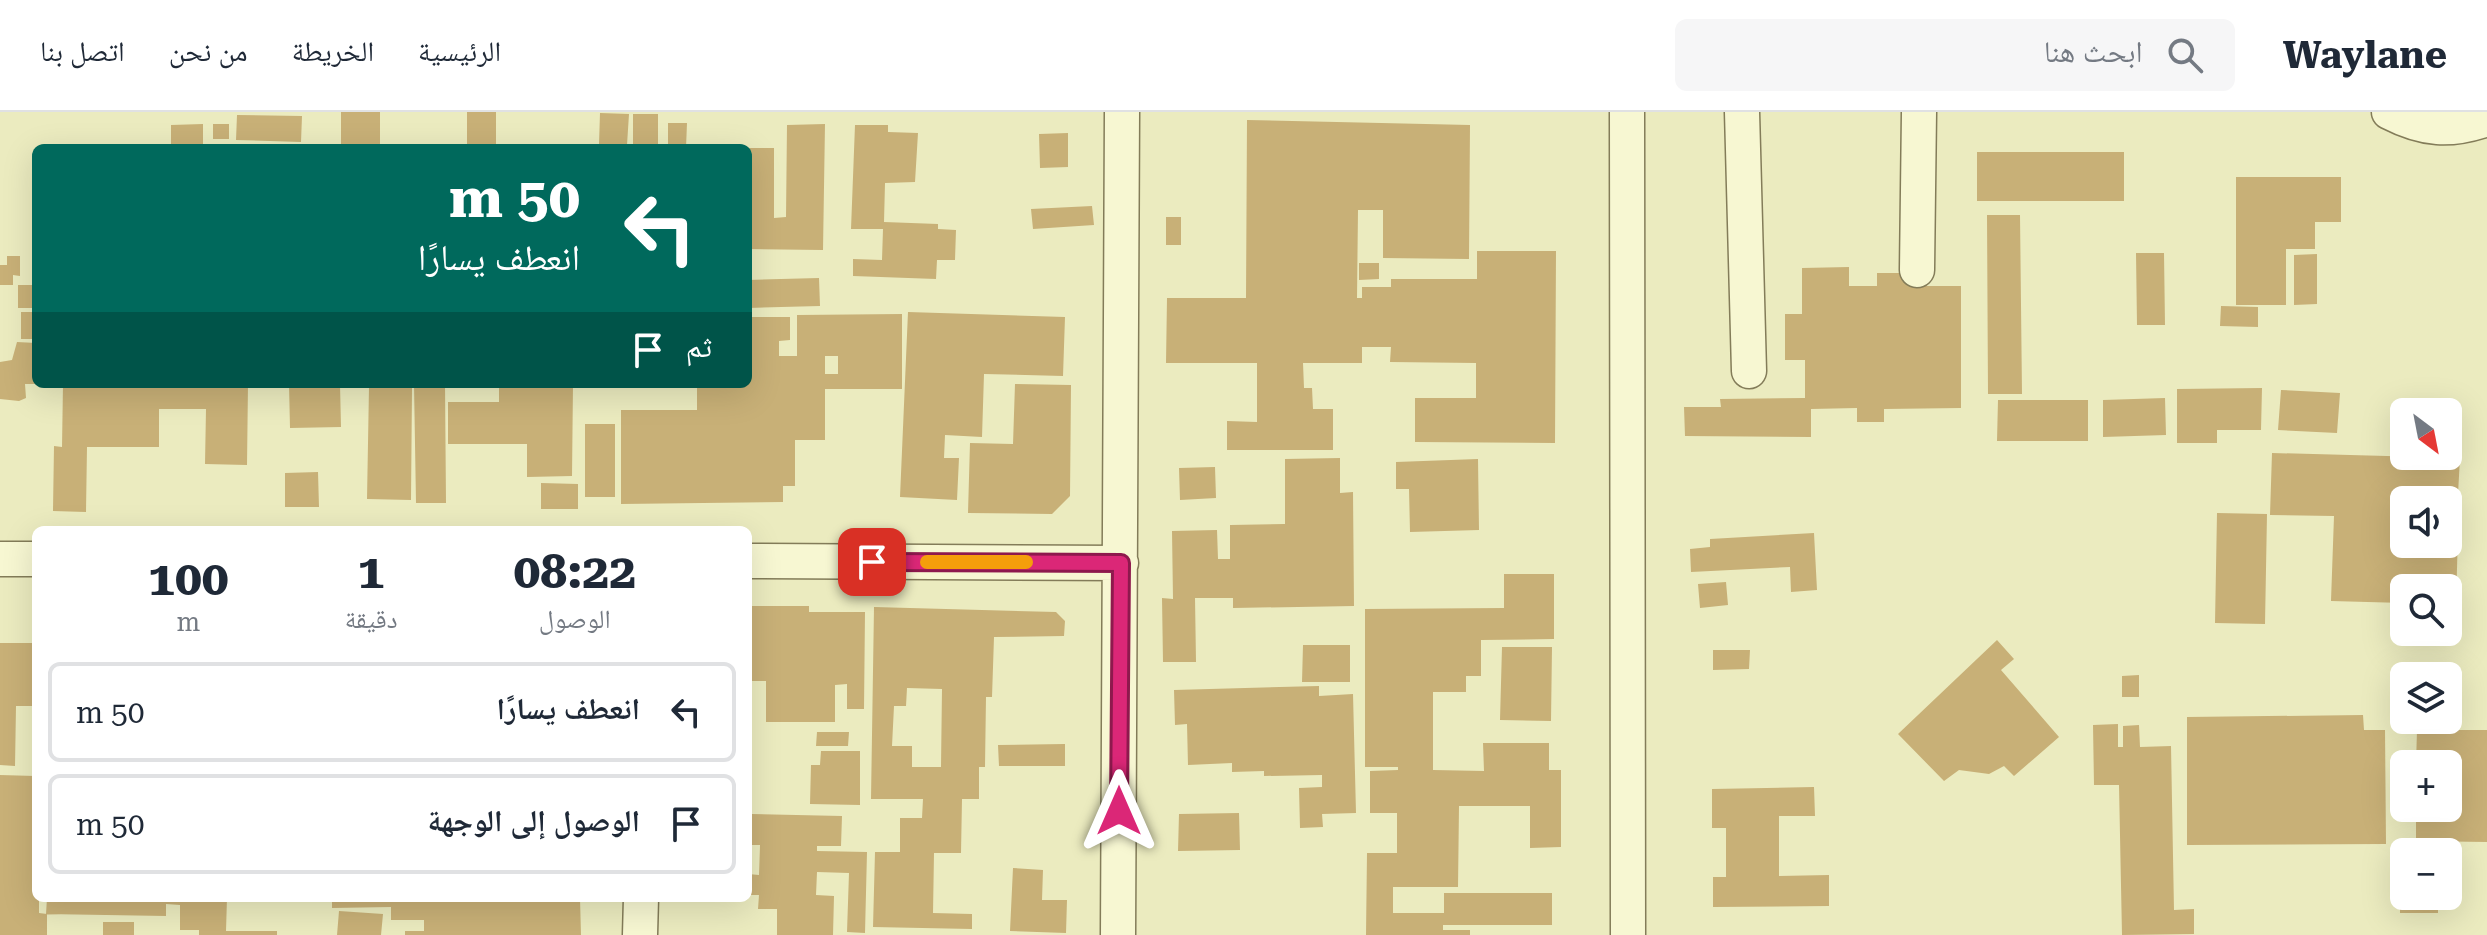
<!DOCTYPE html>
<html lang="ar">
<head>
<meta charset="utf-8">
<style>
  body { margin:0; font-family:"Roboto Serif","Noto Naskh Arabic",serif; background:#f6f6f7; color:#1f2937; direction:rtl; height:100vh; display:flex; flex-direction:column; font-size:30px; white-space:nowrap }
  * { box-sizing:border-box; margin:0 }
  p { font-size:26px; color:#747a83 }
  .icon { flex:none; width:44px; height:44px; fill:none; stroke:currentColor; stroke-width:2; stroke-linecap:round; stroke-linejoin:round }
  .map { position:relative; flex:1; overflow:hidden; direction:ltr }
  .details { position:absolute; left:32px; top:414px; width:720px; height:376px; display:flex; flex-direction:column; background:#fff; border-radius:12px; box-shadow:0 8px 32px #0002; direction:rtl }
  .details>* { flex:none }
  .banner { position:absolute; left:32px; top:32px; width:720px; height:244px; border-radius:12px; box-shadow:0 8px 32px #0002; direction:rtl; background:#00695c; color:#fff; overflow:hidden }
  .needle { width:52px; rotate:148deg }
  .tools { position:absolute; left:2390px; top:286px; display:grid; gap:16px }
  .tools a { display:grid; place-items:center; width:72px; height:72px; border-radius:12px; background:#fff; box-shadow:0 8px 32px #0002; font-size:40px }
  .pin { position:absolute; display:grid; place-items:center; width:68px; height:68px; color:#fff; margin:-34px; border-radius:16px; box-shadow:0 4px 12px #0006 }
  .me { position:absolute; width:88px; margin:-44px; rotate:0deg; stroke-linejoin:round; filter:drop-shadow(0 0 6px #0008) }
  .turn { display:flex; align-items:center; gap:28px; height:168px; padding:0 40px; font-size:36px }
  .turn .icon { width:104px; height:104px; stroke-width:2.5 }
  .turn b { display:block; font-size:56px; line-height:68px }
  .then { display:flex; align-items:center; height:76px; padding:0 40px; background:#0003; gap:16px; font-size:30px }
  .eta { display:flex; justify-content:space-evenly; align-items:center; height:136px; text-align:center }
  .eta b { font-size:48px; font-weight:700; line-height:56px }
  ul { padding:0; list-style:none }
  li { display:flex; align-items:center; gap:24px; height:100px; margin:0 16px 12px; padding:0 24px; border:4px solid #e0e1e3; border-radius:12px }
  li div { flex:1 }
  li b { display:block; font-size:30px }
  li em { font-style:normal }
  header { display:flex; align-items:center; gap:48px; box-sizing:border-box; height:112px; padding:0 40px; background:#fff; border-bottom:2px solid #e0e1e3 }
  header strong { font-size:38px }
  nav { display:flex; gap:44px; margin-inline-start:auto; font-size:28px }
  .search { width:560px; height:72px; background:#f6f6f7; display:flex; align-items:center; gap:20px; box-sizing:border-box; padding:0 28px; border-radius:12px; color:#747a83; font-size:30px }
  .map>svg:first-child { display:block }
  .building { fill:#c8b077; fill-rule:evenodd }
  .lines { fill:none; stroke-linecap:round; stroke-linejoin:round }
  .minor-casing { stroke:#837c59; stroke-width:37 }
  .minor { stroke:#f7f7d2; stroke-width:34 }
  .route-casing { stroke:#8e194d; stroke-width:20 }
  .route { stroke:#db2777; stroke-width:14 }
  .slow { stroke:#f59e0b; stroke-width:14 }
</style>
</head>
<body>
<header>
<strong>Waylane</strong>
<div class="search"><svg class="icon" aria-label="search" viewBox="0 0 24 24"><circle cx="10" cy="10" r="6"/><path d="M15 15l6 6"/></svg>ابحث هنا</div>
<nav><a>الرئيسية</a><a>الخريطة</a><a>من نحن</a><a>اتصل بنا</a></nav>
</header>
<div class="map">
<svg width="2487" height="823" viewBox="0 0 2487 823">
  <rect width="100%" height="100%" fill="#ebebbf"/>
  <path class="building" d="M341 0H380V36H341Z
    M467 0H496V36H467Z
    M600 1 629 2 627 33H599Z
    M633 2H658V36H633Z
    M237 3 302 4 301 30 236 28Z
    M1247 8 1470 13 1469 147 1383 146V98H1358L1357 186H1362V175H1391V167H1477V139H1556L1555 331 1415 330V286H1476V251L1390 250 1391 235H1362V251H1303L1304 276H1312L1313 297H1333V338H1227V309L1257 310V251H1166L1167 186H1246Z
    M668 11H687L686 36H668Z
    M203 12V36H171V13Z
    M213 12H229V27H213Z
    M825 12 823 138 748 137V36H774V106L786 105 787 13Z
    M855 13H888V20L918 21 915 70 885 71 884 110 938 112V117L956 118 955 148H937L936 167 853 164V147L882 148 883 117H851Z
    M1068 21V55L1040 56 1039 22Z
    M1977 40H2124V89H1977Z
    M2236 65H2341V110H2315V137H2286V193H2236Z
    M1092 94 1094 113 1033 117 1031 97Z
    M1987 103H2020L2022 282H1988Z
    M1166 105H1181V133H1166Z
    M2136 141H2164L2165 213H2137Z
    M2317 142V192L2294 193V143Z
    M7 144H20V164L13 163V173H0V153H7Z
    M1359 151H1379V167L1359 168Z
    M1849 155V174H1877V161H1908V174H1961V296L1884 297V310H1857V296L1811 297V325L1685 324 1684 295H1721L1720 287 1805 286V248H1785V202H1802V156Z
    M819 166 820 194 748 196V168Z
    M18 173H36V196H18Z
    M2221 194 2258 195V215L2220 214Z
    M21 200H36V227H21Z
    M908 200 1065 205 1063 264 984 262 982 325 945 323 944 346H959L957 388 900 385Z
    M902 202V277H825V328H795V374H783V390L621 392V298H697V273L748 272V205H790V228L779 229V244H797V203ZM825 244H838V262H825Z
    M17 230 36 231V272H25L26 286 19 289 0 287V250L12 248Z
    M63 272H248L247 353 205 352 206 297H159V335H87L86 400 53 399 54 334 62 335Z
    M289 272H340L341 315 290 316Z
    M414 272H445L446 391H416Z
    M499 272H573L572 364 527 365V332H448V290H499Z
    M1015 272 1071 273 1070 384 1052 402 968 401 970 331 1013 332Z
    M369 275 412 276 411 388 367 387Z
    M2262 276 2261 318H2217V331H2177V277Z
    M2281 278 2340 281 2337 321 2278 318Z
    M2165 286 2166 323 2103 325V288Z
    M1998 288H2088V329H1997Z
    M585 312H615V385H585Z
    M2272 341 2460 346 2458 382H2446L2445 388H2404V432H2448V420H2458L2456 493H2448V476H2404V491L2331 489 2334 404 2270 403Z
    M1340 346V381L1353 380 1354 494 1233 496V486H1195L1196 550H1163L1162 486 1173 487 1172 419 1217 418 1218 447H1230V413L1285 412V347Z
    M1478 347 1479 418 1410 420 1409 377H1396V350Z
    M1215 355 1216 386 1180 388 1179 356Z
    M318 360 319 395H285V361Z
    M541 371 578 372V397H541Z
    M2217 401 2267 402 2265 512 2215 511Z
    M1814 421 1817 478 1791 480 1790 455 1691 460 1690 437 1710 435V427Z
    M1504 462H1554V527L1481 528V564H1466V580H1433V658L1484 659 1483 631H1549V658H1561V735L1530 736V694H1459L1458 775H1393V801H1444V781H1552V813H1443V818H1470V823H1366L1367 741H1397V701H1370V659L1398 658V655H1365V497L1504 496Z
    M1726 470 1728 493 1700 496 1698 472Z
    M750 494H809V500H865L864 597H847V572L835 573V610H766V569H749Z
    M874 495 1056 500 1065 509 1064 524 994 525 992 585H986L985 655H979V687H962L961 741H934L933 801 972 802V817L873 815 875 740H900V706H922L923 687H871ZM907 576 942 577 941 655H912V634H892L894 594H906Z
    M1997 528 2014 547 2001 558 2059 625 2014 664 2004 654 1989 662 1959 658 1944 669 1898 622Z
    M0 531H35L34 594H16L15 654 0 653Z
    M1303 533H1350V570H1302Z
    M1502 535H1552L1551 609 1500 608Z
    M1713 538H1750L1749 557 1713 558Z
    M2429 550 2431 564H2412L2410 554Z
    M2139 563V585H2122V564Z
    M1319 574V584L1353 582 1356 701 1322 702 1323 715 1300 716 1299 676 1322 675V663L1264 664V659L1232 660V651L1188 653 1187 612 1175 613 1174 578Z
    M2363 603 2364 618H2385L2386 732 2187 733V605Z
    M2118 612V635H2123V614L2139 613 2140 635 2171 634 2174 798 2194 797V822L2122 823 2119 673H2094L2093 613Z
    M2417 618H2487V730L2416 729V696H2448V652H2416Z
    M817 620H849L848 634H816Z
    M1065 632V654H999L998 633Z
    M821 639H860V693L810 692 811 653H820Z
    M0 663 35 664 36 786H39V801L47 802V823H0Z
    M1814 675 1815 704H1779V764L1829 763V794L1713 795V765H1726V716H1712V677Z
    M1239 701 1240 738 1178 739 1179 702Z
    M751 702 842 704 841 734H817V739L867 740 865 821 847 820 849 761 817 760 816 783 834 784 833 823H777V797H758L759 783H748V762L759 763 760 733H750Z
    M2400 743H2404V784H2438V801H2400Z
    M1013 756 1043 758 1042 788H1067L1066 821 1010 819Z
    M47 786H227L226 819H277V823H199V818H180V793L166 792V804L46 802Z
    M332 786H580L581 823H405V819H424V808H391V795L332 796Z
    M339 799 383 802 381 823H337Z
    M103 810H134V823H103Z"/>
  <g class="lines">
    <g class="minor-casing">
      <path id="minor" d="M1627 0 1628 823
        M1742 0 1749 259
        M2389 0C2424 18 2450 20 2487 7
        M1917 158 1919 0
        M0 447H36
        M748 449 1121 451
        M640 823 641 786
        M1118 823 1122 0"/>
    </g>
    <use href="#minor" class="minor"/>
  </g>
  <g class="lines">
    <g class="route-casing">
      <path id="route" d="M872 450 1121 451 1119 699"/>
    </g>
    <use href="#route" class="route"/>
    <path class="slow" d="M927 450H1026"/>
  </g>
</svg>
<div class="tools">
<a><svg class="needle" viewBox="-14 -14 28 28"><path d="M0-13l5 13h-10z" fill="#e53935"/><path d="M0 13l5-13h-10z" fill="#747a83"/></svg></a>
<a><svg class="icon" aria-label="sound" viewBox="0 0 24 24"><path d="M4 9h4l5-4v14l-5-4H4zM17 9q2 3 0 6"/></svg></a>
<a><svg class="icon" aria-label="search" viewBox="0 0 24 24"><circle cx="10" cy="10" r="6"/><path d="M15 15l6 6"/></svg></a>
<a><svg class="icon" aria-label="layers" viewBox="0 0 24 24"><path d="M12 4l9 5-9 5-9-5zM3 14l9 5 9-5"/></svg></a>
<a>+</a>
<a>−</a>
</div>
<div class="pin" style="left:872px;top:450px;background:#d93025"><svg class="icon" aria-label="arrive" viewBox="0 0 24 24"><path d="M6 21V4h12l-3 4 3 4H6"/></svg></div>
<svg class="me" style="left:1119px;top:699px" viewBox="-20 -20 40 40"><path d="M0-17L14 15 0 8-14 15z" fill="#db2777" stroke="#fff" stroke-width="4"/></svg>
<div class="banner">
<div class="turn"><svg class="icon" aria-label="left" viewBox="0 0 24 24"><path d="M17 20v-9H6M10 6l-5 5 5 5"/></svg><div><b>50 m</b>انعطف يسارًا</div></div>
<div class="then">ثم<svg class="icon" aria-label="arrive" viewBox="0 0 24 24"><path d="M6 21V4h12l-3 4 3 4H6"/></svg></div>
</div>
<section class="details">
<div class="eta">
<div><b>08:22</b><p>الوصول</p></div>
<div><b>1</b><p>دقيقة</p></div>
<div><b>100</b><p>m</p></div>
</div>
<ul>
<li><svg class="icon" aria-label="left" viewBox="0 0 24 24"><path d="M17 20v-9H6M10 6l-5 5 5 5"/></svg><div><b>انعطف يسارًا</b></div><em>50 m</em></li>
<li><svg class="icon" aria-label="arrive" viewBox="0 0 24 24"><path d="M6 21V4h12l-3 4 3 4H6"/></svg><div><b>الوصول إلى الوجهة</b></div><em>50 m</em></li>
</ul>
</section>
</div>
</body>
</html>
